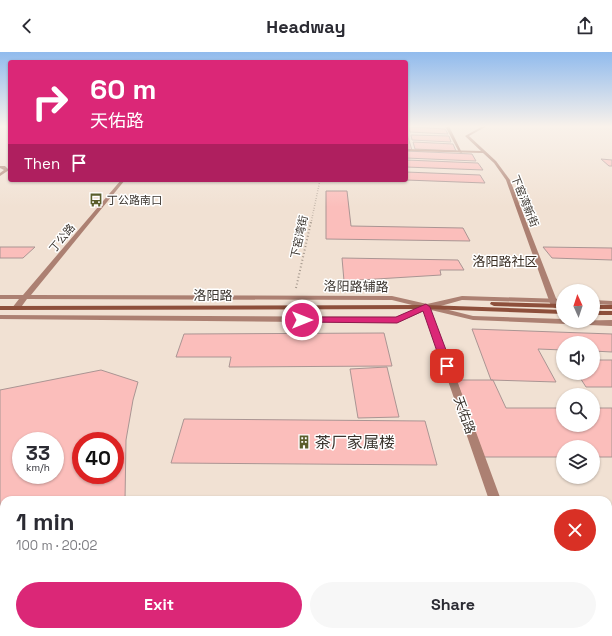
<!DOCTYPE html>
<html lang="en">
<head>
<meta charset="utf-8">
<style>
  body { margin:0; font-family:"Space Grotesk","Noto Sans SC",sans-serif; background:#f7f7f7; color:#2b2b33; height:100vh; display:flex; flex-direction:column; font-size:15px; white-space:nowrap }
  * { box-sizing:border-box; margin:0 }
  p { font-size:13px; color:#7c7c81 }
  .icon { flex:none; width:22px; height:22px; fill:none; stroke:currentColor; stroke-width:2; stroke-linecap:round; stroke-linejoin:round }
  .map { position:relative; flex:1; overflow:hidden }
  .side { position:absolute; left:0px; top:444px; width:612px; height:140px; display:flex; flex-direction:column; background:#fff; border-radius:12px 12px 0 0; box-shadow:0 1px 3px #0004 }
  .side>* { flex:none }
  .hud { position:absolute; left:8px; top:8px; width:400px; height:122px; border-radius:4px; box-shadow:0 1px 3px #0004; background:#db2777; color:#fff; overflow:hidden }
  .needle { width:26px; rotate:357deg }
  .controls { position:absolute; left:556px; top:232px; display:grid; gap:8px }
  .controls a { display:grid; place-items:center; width:44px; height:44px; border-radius:50%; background:#fff; box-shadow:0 1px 3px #0004; font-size:20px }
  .speed { position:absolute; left:12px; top:380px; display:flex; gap:8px; font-size:20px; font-weight:700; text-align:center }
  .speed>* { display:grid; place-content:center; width:52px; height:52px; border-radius:50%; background:#fff; box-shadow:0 1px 3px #0004; line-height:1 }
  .speed small { font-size:10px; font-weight:400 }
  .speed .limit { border:6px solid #d22; background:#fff; color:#111 }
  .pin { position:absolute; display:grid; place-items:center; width:34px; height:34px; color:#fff; margin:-17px; border-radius:8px; box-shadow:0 2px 6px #0006 }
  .me { position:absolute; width:44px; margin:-22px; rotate:90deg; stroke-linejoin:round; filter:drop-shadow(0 0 3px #0008) }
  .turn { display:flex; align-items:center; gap:14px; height:84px; padding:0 16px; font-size:18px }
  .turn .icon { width:52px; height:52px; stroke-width:2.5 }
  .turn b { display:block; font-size:28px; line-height:34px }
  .then { display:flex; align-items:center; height:38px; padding:0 16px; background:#0003; gap:8px; font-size:15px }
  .round { display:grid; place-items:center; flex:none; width:42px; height:42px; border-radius:21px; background:#f7f7f7 }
  .head { display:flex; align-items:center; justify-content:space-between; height:68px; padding:0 16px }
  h1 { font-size:24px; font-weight:600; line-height:30px }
  .button { display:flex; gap:8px; margin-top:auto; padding:8px 16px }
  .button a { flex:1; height:46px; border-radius:24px; background:#db2777; color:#fff; font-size:16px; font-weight:600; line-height:46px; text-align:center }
  .button a+a { background:#f7f7f7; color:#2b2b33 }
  header { display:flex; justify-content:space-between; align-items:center; height:52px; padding:0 16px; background:#fff; font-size:18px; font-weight:600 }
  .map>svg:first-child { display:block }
  .building { fill:#fbbebb; stroke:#aa9593; fill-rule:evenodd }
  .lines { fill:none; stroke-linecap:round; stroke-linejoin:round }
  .path-far1 { stroke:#a4988d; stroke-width:1.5; stroke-dasharray:0.5 2; stroke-linecap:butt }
  .path { stroke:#a4988d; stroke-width:2; stroke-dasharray:1 2.5; stroke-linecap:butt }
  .service { fill:#ac8072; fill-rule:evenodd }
  .minor { fill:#ac8072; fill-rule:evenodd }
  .tertiary { fill:#ac8072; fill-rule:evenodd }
  .secondary { fill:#8d4f3b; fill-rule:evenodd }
  .route { fill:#db2777; stroke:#8e194d }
  .labels { text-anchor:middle; stroke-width:3; stroke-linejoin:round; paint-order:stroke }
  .far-poi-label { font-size:11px; fill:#3b352f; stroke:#fff; text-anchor:start }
  .far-street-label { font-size:11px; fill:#3b352f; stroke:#fff }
  .far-quarter-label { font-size:13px; fill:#3a2e23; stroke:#fff }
  .street-label { font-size:13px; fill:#3b352f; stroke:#fff }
  .near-poi-label { font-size:16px; fill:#3b352f; stroke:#fff; text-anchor:start }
</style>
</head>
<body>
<header><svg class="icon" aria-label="back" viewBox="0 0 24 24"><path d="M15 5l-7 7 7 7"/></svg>Headway<svg class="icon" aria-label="share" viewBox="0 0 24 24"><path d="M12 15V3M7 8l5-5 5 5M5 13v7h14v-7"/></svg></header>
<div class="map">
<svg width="612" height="584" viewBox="0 0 612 584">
  <rect width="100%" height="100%" fill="#f1e1d3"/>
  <path class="building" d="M409 75 445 77 448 82 410 80Z
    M406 79 412 98 406 97Z
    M411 83 449 84 451 90 412 88Z
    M413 90 453 92 456 99 415 97Z
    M406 99 472 102 476 109 406 106Z
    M601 107 612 108V114H609Z
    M406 108 478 111 483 118 406 115Z
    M406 120 480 123 485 131 406 128Z
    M326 139H347L351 174 463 176 470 189 326 187Z
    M0 195H35L23 206H0Z
    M543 195 612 196V208L552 206Z
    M342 206 458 208 464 218H440L441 223 344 229Z
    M472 277 612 282V300L593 299V291H563V298L538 297 556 330 491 328Z
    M384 281 392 314 229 315 231 305H176L184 282Z
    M593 308H612V335H586L577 321H593Z
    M387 315 399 365 358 366 350 317Z
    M101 318 138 330 133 348 126 388 125 448H4V580H41V584H0V338ZM21 389H55V423H21ZM81 389H115V423H81Z
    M456 328H493L506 356H563V373H593V356H612V405H593V395H563V405H484Z
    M184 367 425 369 437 413 171 411Z
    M436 446 437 448H389Z
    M608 505H612V584H585L584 580H608Z
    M161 580H493L494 584H160Z"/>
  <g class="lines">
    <path class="path-far1" d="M311 171 320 128"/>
    <path class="path" d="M296 236 311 170"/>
    <path class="service" d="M445 74H449L462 101 459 100Z
      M0 114H5L9 118 0 124V121L4 118 0 116Z"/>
    <path class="minor" d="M483 74H487L469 84 496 109 510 128 559 254 558 256H555L551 254 506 128 494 111 483 101 406 99V97L481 99 465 84Z"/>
    <path class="tertiary" d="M121 128H125L31 243 392 244 427 252 462 244 563 247V251L462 248 437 255 473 264 563 267V269L612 268V274L473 268 431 258 501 448H489L424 259 397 271 0 267V263L396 265 420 255 392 248 27 247 19 258H16L12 256 19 247H0V243H23Z
      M593 248 612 249V253L593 252Z
      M536 580H550L551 584H537Z"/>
    <path class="secondary" d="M491 250 563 252V256L494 254 490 252Z
      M426 253 563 258V262L426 257 0 258V254Z
      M593 253H612V257H593Z
      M593 259H612V263H593Z"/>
  </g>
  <linearGradient id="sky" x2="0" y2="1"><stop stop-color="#91bbed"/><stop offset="0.48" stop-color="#f9f2eb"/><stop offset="1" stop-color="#f9f2eb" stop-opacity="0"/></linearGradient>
  <rect width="612" height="155" fill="url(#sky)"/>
  <path class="route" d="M426 252 430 255 452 314 451 317H444L442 314 423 259 397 271 302 270 297 268 302 265H396Z"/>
  <defs>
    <g id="bus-bare" transform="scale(1.08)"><path d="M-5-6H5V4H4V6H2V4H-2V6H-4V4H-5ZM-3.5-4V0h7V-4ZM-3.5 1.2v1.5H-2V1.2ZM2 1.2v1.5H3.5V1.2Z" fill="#5a5e2c" stroke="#fff" stroke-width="2.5" paint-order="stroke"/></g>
    <g id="building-bare" transform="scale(1.08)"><path d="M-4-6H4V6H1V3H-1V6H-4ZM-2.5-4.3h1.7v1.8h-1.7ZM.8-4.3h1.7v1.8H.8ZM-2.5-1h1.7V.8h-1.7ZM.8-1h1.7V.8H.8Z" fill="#5a5e2c" stroke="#fff" stroke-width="2.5" paint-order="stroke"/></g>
  </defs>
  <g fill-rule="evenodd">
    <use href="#bus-bare" x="96" y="148"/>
    <use href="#building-bare" x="304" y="390"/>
  </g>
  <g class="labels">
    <g class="far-poi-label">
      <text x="107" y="152">丁公路南口</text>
    </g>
    <g class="far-street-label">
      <text transform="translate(525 149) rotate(68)" y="4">下窑湾新街</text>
      <text transform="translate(299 185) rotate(-78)" y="4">下窑湾街</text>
      <text transform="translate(62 186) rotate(-50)" y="4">丁公路</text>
    </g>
    <g class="far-quarter-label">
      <text x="505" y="214">洛阳路社区</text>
    </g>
    <g class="street-label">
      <text transform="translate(356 234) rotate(1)" y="5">洛阳路辅路</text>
      <text x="213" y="248">洛阳路</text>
      <text transform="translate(465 363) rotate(70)" y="5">天佑路</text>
    </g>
    <g class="near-poi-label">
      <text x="315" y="396">茶厂家属楼</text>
    </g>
  </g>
</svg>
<div class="controls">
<a><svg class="needle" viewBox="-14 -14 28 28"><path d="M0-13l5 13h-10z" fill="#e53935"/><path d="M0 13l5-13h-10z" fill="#7c7c81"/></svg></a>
<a><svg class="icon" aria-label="sound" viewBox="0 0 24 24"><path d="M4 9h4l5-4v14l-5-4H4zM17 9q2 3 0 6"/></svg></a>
<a><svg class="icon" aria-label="search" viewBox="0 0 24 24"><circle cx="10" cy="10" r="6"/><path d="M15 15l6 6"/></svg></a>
<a><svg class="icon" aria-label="layers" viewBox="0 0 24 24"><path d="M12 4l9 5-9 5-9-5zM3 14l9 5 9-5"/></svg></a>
</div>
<div class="speed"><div>33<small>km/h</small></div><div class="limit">40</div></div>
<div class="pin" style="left:447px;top:314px;background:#d93025"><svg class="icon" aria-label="arrive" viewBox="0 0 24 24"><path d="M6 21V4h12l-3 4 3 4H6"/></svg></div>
<svg class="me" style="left:302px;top:268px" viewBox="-20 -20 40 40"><circle r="17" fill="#db2777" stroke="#fff" stroke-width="3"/><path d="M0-11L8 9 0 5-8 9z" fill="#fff"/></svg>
<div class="hud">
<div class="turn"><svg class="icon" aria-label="right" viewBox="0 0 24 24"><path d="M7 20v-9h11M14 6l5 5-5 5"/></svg><div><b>60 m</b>天佑路</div></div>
<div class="then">Then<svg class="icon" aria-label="arrive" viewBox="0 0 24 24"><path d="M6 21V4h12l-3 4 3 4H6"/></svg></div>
</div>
<section class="side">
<div class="head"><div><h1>1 min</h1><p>100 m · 20:02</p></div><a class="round" style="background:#d93025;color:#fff"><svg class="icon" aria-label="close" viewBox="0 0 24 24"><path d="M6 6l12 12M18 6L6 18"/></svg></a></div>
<div class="button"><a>Exit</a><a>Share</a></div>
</section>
</div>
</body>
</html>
